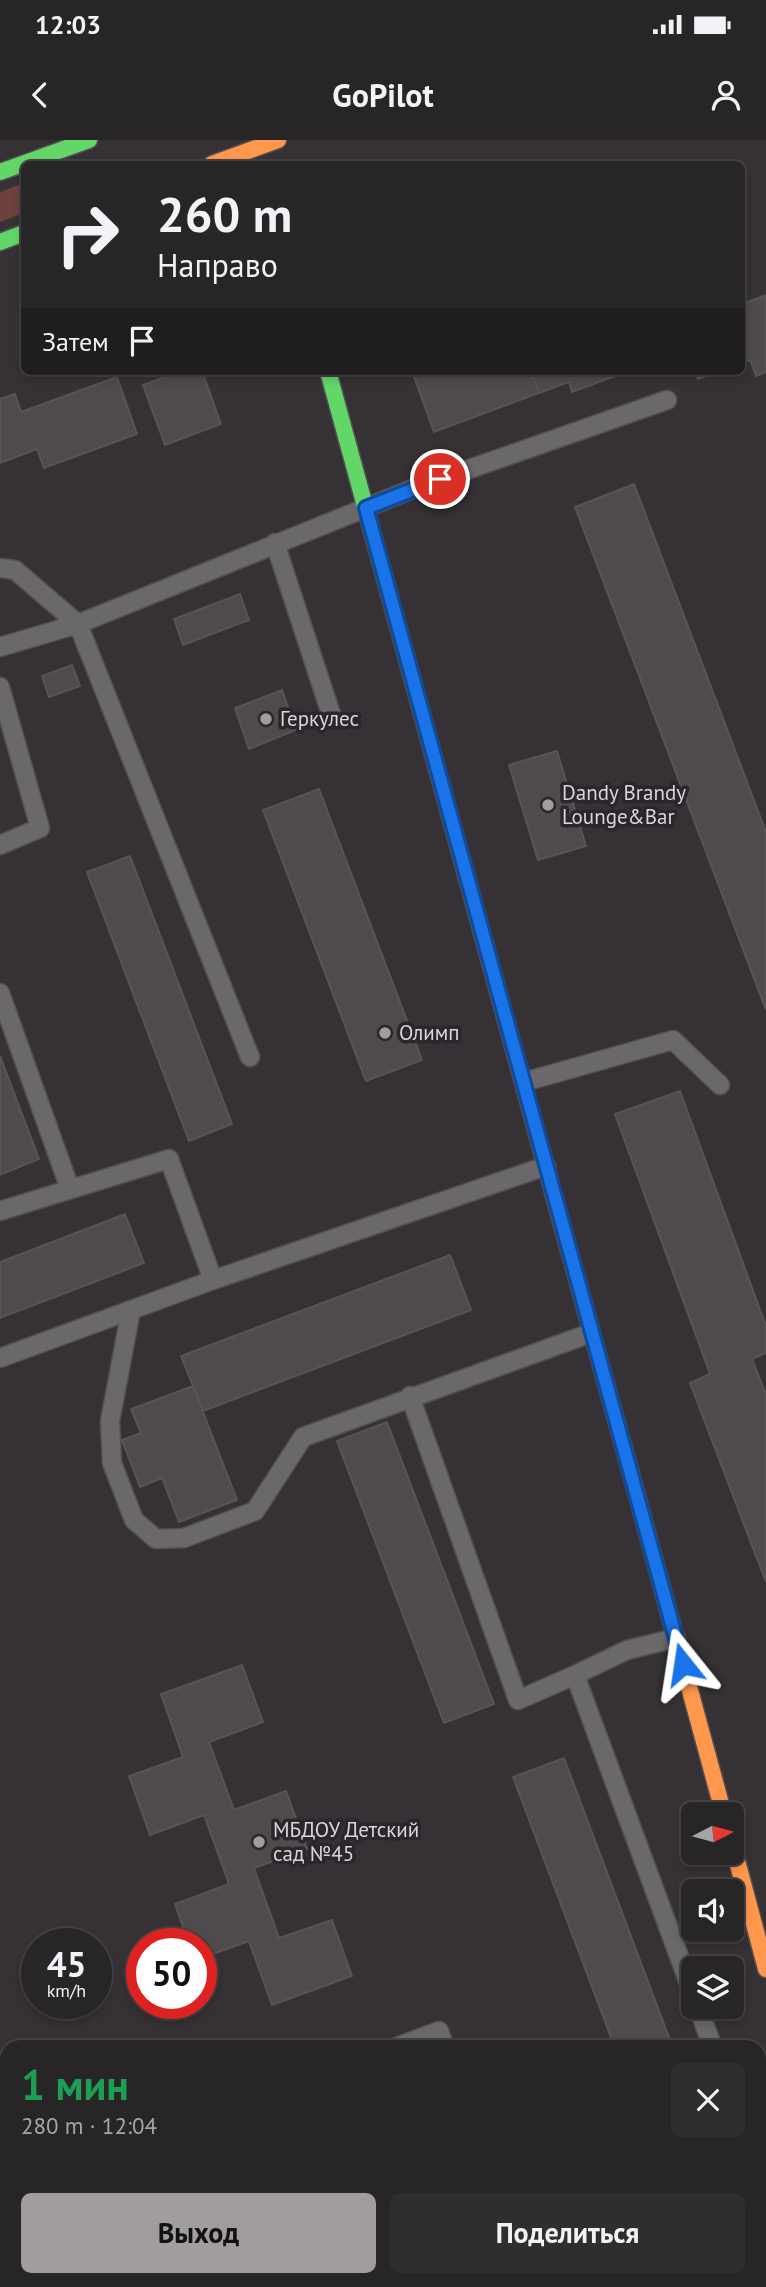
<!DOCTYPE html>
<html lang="ru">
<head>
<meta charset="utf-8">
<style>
  body { margin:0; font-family:"PT Sans",sans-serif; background:#302d2f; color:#f1f3f6; height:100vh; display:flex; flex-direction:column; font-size:26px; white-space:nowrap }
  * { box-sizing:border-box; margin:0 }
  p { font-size:23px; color:#a5a5a7 }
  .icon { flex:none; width:38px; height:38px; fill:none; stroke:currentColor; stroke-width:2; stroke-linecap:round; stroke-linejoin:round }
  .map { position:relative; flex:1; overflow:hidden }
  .sheet { position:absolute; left:0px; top:1900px; width:766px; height:247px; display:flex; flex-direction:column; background:#282527; border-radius:21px 21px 0 0; box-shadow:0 4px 10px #0003,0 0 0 2px #444244 }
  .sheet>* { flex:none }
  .top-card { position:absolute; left:21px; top:21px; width:724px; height:214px; border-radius:10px; box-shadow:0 4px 10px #0003,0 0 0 2px #444244; background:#282527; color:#f1f3f6; overflow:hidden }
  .needle { width:46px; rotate:84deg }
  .tools { position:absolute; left:681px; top:1662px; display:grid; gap:14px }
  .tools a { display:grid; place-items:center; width:63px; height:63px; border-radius:10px; background:#282527; box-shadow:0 4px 10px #0003,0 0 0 2px #444244; font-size:35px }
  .speed { position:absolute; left:21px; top:1788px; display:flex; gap:14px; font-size:35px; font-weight:700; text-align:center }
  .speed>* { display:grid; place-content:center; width:91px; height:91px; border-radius:50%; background:#282527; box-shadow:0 4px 10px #0003,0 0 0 2px #444244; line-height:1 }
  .speed small { font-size:18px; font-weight:400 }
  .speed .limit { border:10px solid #d22; background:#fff; color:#111 }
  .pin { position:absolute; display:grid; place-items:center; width:60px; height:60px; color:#fff; margin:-30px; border:4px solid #fff; border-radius:50%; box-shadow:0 2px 7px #0007 }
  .me { position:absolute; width:77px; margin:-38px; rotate:345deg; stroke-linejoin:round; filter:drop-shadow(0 0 5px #0008) }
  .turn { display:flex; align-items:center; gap:24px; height:147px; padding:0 21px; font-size:32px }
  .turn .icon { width:91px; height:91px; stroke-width:2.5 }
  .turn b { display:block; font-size:49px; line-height:60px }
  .then { display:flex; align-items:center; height:66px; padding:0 21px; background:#0003; gap:14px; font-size:26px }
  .round { display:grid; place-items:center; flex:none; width:74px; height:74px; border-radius:10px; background:#302d2f }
  .headline { display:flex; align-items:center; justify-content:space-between; height:119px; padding:0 21px }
  h1 { font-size:42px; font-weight:700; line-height:52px; color:#1e9e55 }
  .cta { display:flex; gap:14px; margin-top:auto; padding:14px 21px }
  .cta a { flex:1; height:80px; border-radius:10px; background:#a09c9f; color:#111; font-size:28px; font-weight:700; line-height:80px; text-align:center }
  .cta a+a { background:#302d2f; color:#f1f3f6 }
  .status { display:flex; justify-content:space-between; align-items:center; height:49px; padding:0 35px; background:#282527; direction:ltr }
  .status svg { height:19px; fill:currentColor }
  header { display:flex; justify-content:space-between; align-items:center; height:91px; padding:0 21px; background:#282527; font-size:32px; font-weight:700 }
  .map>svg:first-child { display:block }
  .green { fill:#6e413f }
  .building { fill:#4f4b4d; stroke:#575456; stroke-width:2 }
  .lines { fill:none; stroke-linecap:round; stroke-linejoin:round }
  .lane-casing { stroke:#524f52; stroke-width:21 }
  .fast-casing { stroke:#524f52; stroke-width:19 }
  .slow-casing { stroke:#524f52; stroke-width:19 }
  .jam-casing { stroke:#524f52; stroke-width:19 }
  .lane { stroke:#6a686a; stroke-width:18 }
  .fast { stroke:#63d668; stroke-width:16 }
  .slow { stroke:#ff974d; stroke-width:16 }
  .jam { stroke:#b3261e; stroke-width:16 }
  .route-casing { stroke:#114b97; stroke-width:18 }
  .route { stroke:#1a73e8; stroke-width:12 }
  .poi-dot { fill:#a09c9f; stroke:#2c252b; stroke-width:2.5 }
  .labels { text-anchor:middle; stroke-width:7; stroke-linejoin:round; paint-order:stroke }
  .poi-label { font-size:21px; fill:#dad5d9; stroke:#2c252b; text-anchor:start }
</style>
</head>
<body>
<div class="status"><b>12:03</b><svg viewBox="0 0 49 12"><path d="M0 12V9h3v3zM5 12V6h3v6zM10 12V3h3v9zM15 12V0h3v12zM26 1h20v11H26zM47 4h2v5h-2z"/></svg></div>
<header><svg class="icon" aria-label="back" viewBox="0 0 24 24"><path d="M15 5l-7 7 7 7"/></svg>GoPilot<svg class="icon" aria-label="person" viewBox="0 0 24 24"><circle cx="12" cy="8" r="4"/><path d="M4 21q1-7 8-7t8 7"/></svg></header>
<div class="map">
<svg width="766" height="2147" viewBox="0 0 766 2147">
  <rect width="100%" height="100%" fill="#353134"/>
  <path class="green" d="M24 43V73L0 82V52Z"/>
  <path class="building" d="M766 155V232L756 236 750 220 742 223V164Z
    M181 231H202L221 284 165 305 143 245Z
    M412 231H531L539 253 434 292Z
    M531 231H629L572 252 569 242 539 253Z
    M695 231H720L698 239Z
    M117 237 137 294 44 328 37 309 0 323V259L15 254 21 272Z
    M634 344 766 692V870L575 367Z
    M240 454 249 480 183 505 174 479Z
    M72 525 80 546 49 557 42 536Z
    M282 550 296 590 249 609 235 568Z
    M557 611 586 706 538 720 509 625Z
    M319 649 422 920 366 941 263 670Z
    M130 716 232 984 189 1001 87 732Z
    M0 916 39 1019 0 1035Z
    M680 951 766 1186V1213L752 1219 766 1255V1442L690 1243 710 1234 615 974Z
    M125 1074 144 1123 0 1178V1122Z
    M450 1115 471 1170 203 1271 181 1216Z
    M193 1246 237 1360 179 1382 162 1338 140 1347 122 1300 141 1293 131 1269Z
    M387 1282 494 1564 444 1583 337 1301Z
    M242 1525 263 1582 209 1602 234 1670 286 1651 307 1709 254 1728 279 1798 332 1780 352 1836 272 1865 249 1801 201 1818V1804H189L175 1764 229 1744 204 1675 150 1695 129 1636 183 1617 161 1554Z
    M564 1618 673 1908H615L513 1637Z
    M760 2135 764 2147H706L703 2140H760Z
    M173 2140H232L234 2147H176Z
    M409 2140H466L468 2147H411Z"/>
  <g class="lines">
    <g class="lane-casing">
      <path id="lane" d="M275 403 332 577
        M0 428 15 430 78 484 250 917
        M0 507 78 484 415 348 667 260
        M0 547 40 688 0 705
        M0 853 70 1049
        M524 942 673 900 720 945
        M0 1071 169 1019 213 1140
        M131 1170 110 1281 112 1323 134 1380 156 1399 184 1398 255 1371 303 1297 591 1193
        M0 1218 213 1140 546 1026
        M410 1256 518 1560 575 1535
        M676 1498 627 1510 575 1535 693 1854
        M698 1867 713 1908
        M394 1908 439 1891 445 1908
        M760 2039 766 2058
        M0 2049 7 2046
        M0 2138 3 2147
        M265 2140 268 2147
        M531 2140 534 2147"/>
    </g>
    <g class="fast-casing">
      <path id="fast" d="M0 32 89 0
        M0 102 24 93
        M328 231 562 1085"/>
    </g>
    <g class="slow-casing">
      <path id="slow" d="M212 24 278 0
        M631 1334 724 1675
        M732 1702 766 1829"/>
    </g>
    <g class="jam-casing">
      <path id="jam" d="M562 1085 631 1334"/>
    </g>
    <use href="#lane" class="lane"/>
    <use href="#fast" class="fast"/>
    <use href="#slow" class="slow"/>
    <use href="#jam" class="jam"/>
  </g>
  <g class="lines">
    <g class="route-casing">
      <path id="route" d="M440 339 366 368 683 1524"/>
    </g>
    <use href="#route" class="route"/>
  </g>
  <g class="poi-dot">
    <circle cx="266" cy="579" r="7"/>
    <circle cx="548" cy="665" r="7"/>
    <circle cx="385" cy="893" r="7"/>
    <circle cx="259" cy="1702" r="7"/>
  </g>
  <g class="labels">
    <g class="poi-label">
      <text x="280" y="586">Геркулес</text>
      <text x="562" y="660">Dandy Brandy<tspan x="562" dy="24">Lounge&amp;Bar</tspan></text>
      <text x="399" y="900">Олимп</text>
      <text x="273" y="1697">МБДОУ Детский<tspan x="273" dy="24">сад №45</tspan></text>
    </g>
  </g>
</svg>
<div class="tools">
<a><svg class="needle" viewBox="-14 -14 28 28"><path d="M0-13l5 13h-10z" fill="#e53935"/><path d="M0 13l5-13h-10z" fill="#a5a5a7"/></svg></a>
<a><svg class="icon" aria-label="sound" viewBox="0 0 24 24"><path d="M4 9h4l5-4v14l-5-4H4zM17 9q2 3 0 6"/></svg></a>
<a><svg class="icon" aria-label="layers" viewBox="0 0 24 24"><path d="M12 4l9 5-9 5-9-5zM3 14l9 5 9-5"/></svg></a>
</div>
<div class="speed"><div>45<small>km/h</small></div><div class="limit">50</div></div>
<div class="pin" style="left:440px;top:339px;background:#d93025"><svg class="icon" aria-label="arrive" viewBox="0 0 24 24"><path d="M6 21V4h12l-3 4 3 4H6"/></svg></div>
<svg class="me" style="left:683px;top:1524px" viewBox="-20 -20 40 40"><path d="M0-17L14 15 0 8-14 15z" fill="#1a73e8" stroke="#fff" stroke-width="4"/></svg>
<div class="top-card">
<div class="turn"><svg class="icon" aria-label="right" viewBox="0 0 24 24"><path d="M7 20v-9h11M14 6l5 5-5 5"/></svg><div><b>260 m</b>Направо</div></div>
<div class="then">Затем<svg class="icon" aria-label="arrive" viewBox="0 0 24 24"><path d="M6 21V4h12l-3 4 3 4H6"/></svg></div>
</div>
<section class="sheet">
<div class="headline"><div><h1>1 мин</h1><p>280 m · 12:04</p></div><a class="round"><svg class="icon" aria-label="close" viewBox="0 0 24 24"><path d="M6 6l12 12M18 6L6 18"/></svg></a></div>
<div class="cta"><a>Выход</a><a>Поделиться</a></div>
</section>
</div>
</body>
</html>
